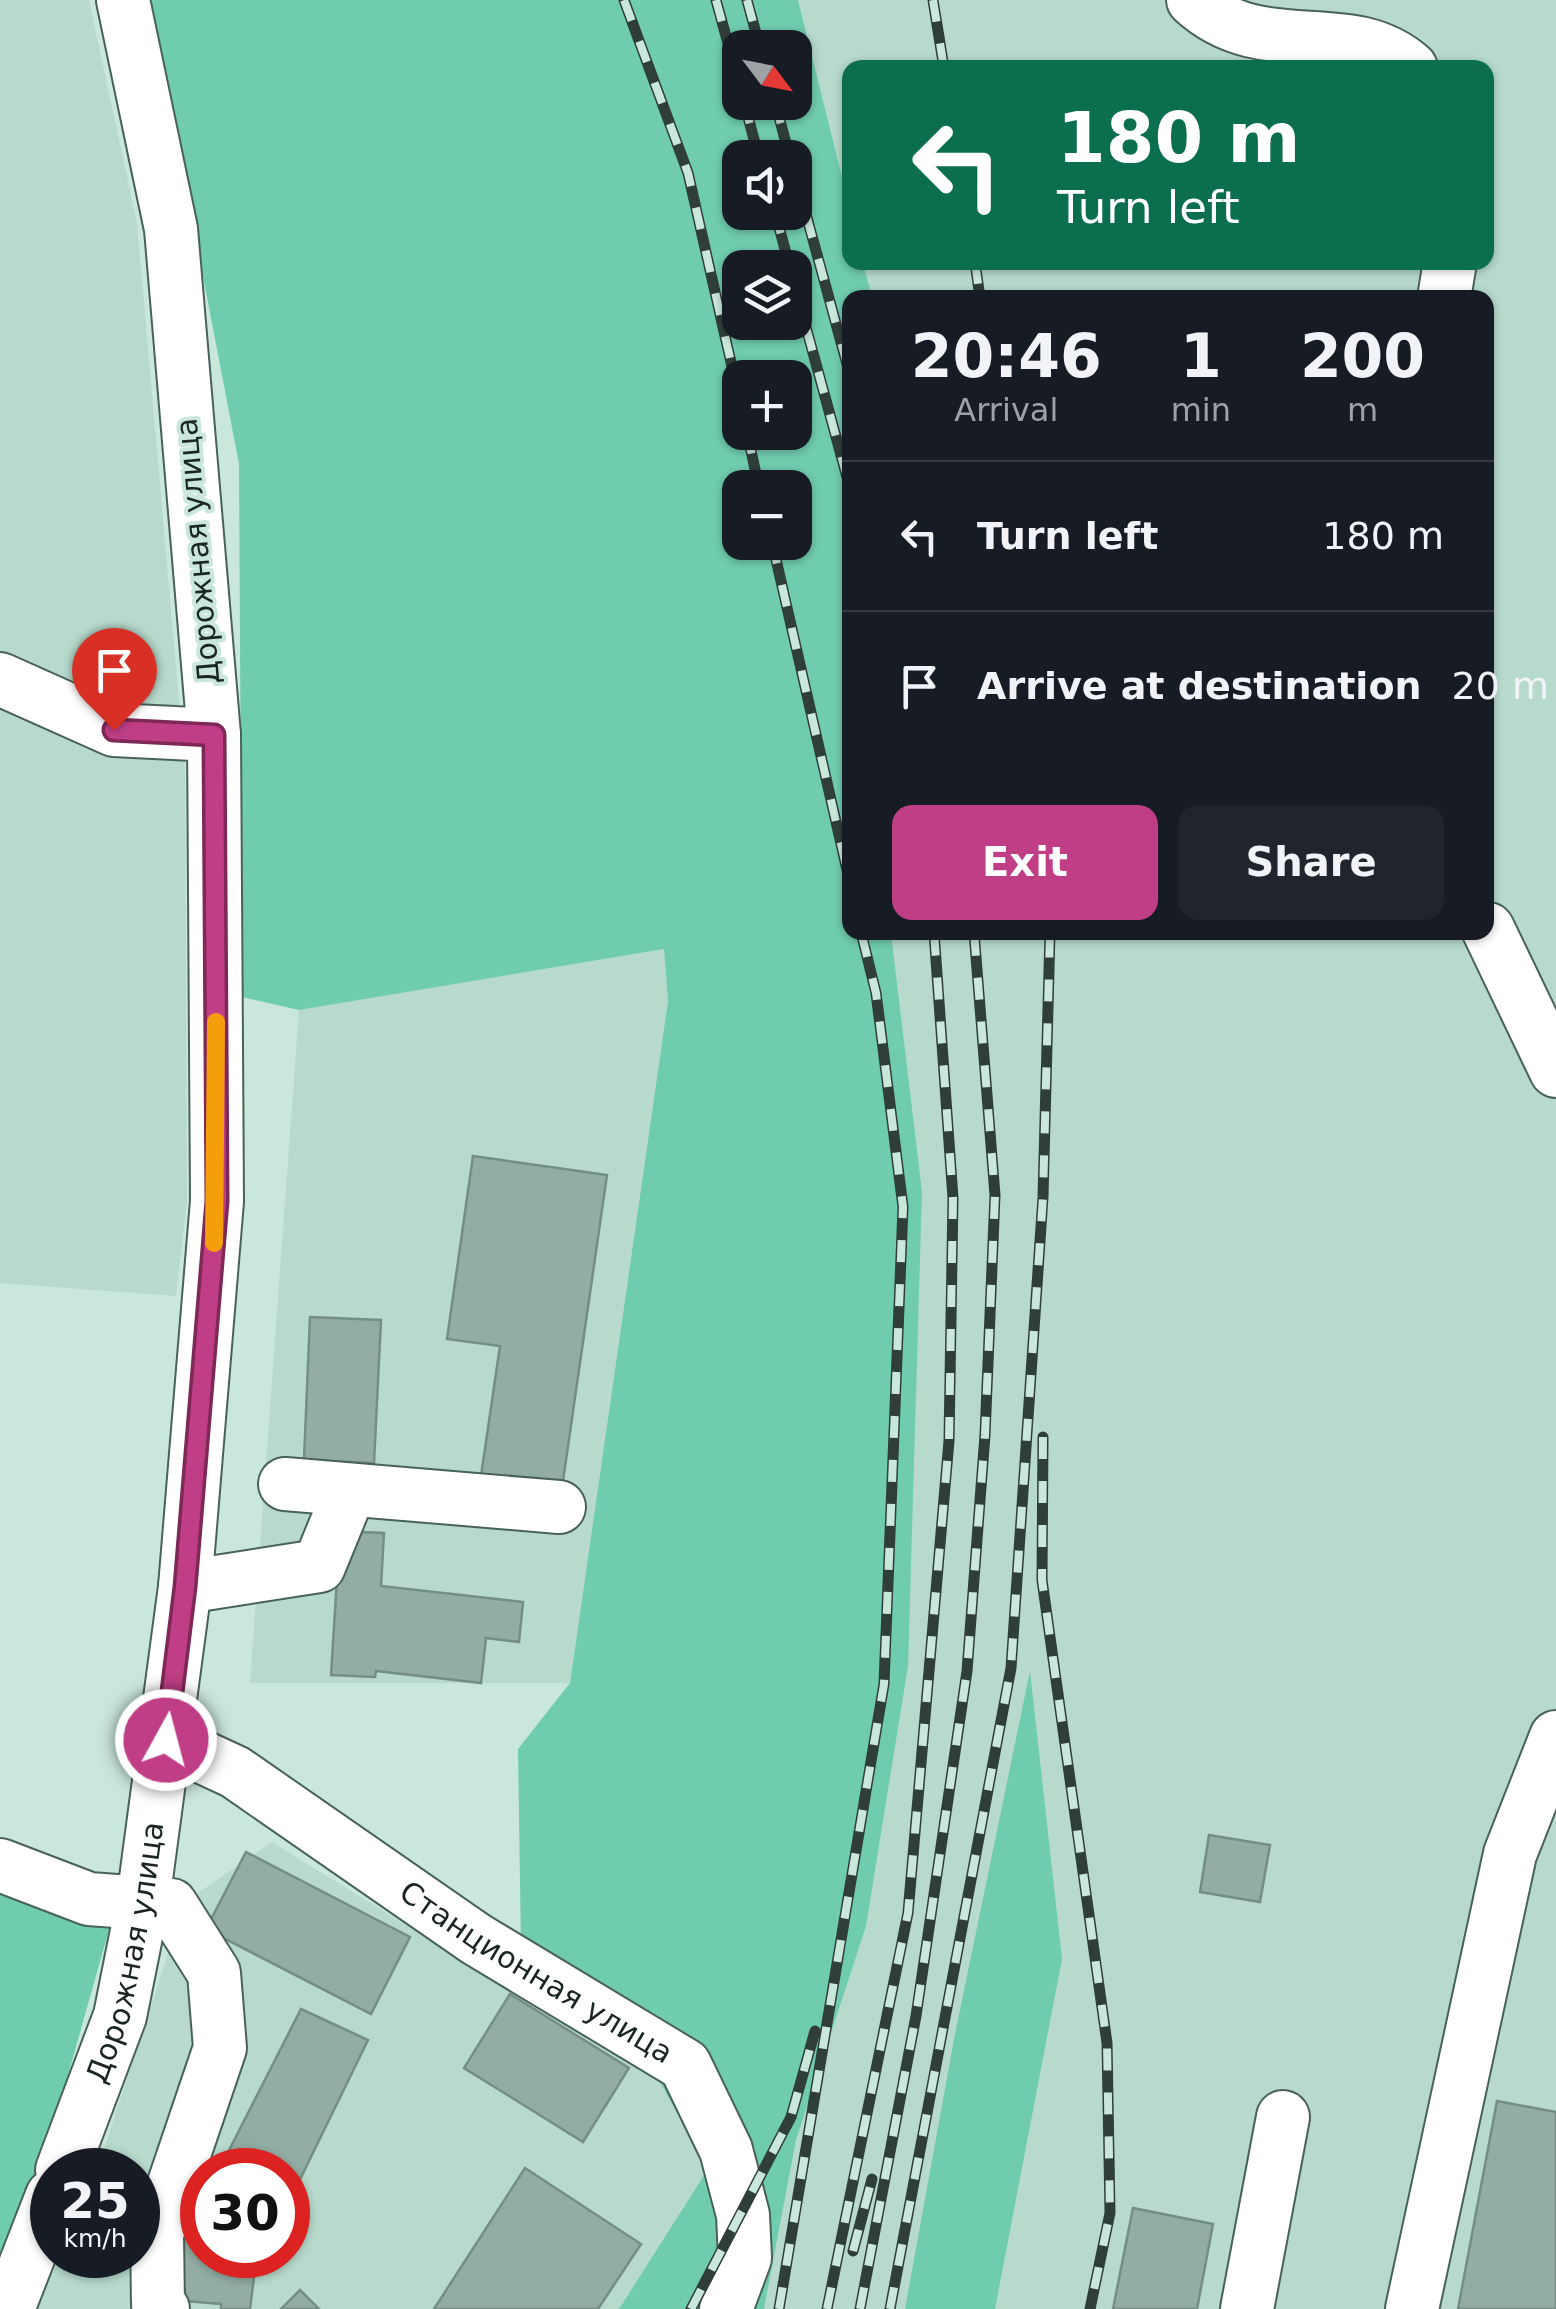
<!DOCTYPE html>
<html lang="en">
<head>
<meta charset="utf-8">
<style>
  body { margin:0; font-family:"DejaVu Sans",sans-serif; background:#20242c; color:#f1f3f6; height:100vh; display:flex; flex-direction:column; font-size:38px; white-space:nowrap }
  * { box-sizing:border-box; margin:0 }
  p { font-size:32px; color:#9ea1a6 }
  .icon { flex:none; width:55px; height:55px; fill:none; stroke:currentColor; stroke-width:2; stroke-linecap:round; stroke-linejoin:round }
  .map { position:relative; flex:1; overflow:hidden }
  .drawer { position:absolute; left:842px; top:290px; width:652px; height:650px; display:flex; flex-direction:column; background:#171b24; border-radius:20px; box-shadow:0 2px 8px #0004 }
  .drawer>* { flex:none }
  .top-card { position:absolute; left:842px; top:60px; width:652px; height:210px; border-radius:20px; box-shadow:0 2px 8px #0004; background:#0b6e4f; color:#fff; overflow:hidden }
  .needle { width:65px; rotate:122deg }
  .fabs { position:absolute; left:722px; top:30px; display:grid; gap:20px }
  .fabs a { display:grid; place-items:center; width:90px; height:90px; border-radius:20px; background:#171b24; box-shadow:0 2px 8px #0004; font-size:50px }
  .speed { position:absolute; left:30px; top:2148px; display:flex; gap:20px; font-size:50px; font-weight:700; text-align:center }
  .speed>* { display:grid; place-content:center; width:130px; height:130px; border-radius:50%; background:#171b24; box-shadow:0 2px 8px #0004; line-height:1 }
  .speed small { font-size:25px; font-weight:400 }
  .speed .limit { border:15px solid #d22; background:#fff; color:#111 }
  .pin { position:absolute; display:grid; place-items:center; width:85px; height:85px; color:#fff; margin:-102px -42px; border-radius:50% 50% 50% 0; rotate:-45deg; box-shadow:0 0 10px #0007 }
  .pin .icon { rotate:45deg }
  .me { position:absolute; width:110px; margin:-55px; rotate:7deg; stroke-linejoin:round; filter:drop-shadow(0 0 8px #0008) }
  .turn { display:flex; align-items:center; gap:35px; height:210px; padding:0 50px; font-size:45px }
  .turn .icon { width:130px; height:130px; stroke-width:2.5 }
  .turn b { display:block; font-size:70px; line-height:85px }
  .eta { display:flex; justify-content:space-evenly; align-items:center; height:170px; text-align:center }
  .eta b { font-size:60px; font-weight:700; line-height:70px }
  .cta { display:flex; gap:20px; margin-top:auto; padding:20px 50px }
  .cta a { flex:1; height:115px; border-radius:20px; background:#c03e85; color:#fff; font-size:40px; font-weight:700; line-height:115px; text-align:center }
  .cta a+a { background:#20242c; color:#f1f3f6 }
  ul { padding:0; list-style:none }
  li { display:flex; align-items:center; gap:30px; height:150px; padding:0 50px; border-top:2px solid #363941 }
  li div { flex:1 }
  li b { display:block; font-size:38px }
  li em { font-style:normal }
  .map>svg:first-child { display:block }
  .built { fill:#b7dacd; fill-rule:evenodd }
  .green { fill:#70ccae; fill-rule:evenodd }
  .building { fill:#92ada3; stroke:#748e84; stroke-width:2.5 }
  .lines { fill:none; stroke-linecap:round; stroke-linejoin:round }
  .minor-casing { stroke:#496259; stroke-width:56 }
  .minor { stroke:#fff; stroke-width:52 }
  .rail-casing { stroke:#303e39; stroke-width:11 }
  .rail { stroke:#cae7dc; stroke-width:8; stroke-dasharray:22; stroke-linecap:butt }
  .route-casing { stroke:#7d2856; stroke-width:25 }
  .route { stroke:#c03e85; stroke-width:18 }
  .slow { stroke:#f59e0b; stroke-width:18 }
  .labels { text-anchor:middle; stroke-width:8; stroke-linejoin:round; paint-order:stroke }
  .street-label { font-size:30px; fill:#1b2622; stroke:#cae7dc }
</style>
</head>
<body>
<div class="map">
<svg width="1556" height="2309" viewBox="0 0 1556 2309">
  <rect width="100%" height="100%" fill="#cae7dc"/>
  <path class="built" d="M0 0H89L137 223 185 770 187 1200 176 1296 0 1283Z
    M798 0H1556V2309H764L796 2140 922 1190 891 933 1488 932V298L872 297 863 263 1488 262V68H850V209Z
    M664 949 668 1001 570 1683H250L299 1010Z
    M272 1842 660 2082 708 2169 619 2309H31L63 2255H138V2170H97L185 1902ZM202 2170H288V2255H202Z"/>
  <path class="green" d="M150 0H798L850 209V262L863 263 872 297 850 298V932L891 933 922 1191 908 1666 866 1926 796 2140 764 2309H619L708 2169 660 2082 637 2019 521 1948 518 1749 570 1683 668 1001 664 949 299 1010 242 997 239 464ZM740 48H795V102H740ZM740 158H795V212H740ZM740 268H795V322H740ZM740 378H795V432H740ZM740 488H795V542H740Z
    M1030 1671 1062 1959 995 2309H905L955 2034Z
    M0 1879 110 1926 52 2132 0 2268Z"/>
  <path class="building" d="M473 1156 607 1175 562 1488 481 1476 500 1346 447 1339Z
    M310 1317 381 1320 374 1463 304 1460Z
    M340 1531 384 1533 381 1586 523 1602 519 1642 486 1638 481 1683 376 1671 375 1677 331 1675Z
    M1209 1835 1270 1845 1260 1902 1200 1892Z
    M246 1852 410 1937 371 2014 206 1929Z
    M510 1994 629 2068 583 2142 464 2068Z
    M301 2009 368 2040 288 2204V2170H219Z
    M1497 2101 1556 2112V2309H1458Z
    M525 2168 641 2244 598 2309H434Z
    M202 2203V2255H262L255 2269 250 2309H221V2304L174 2300 177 2253Z
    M1133 2208 1213 2224 1197 2309H1113Z
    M300 2290 319 2309H281Z"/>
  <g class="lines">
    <g class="minor-casing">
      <g id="minor">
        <path d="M1193 0C1262 64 1349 13 1411 68"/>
        <path d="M1444 298 1450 262"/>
        <path d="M0 679 114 730 214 735"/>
        <path d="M1488 929 1556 1071"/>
        <path d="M285 1484 559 1507"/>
        <path d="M185 1587 319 1566 350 1490"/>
        <path id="s1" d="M166 1740 235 1772 476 1939 685 2065 726 2150 743 2215 745 2258 726 2309"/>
        <path d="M0 1865 89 1899 171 1905 214 1973 220 2048 157 2234 158 2304 163 2309"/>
        <path id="s2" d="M62 2170 120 2016 143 1901 185 1587 217 1201 214 735 171 229 123 0"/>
        <path d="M8 2309 52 2196"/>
        <path d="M1247 2309 1283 2117"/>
        <path d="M1412 2309 1510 1854 1556 1737"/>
      </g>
    </g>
    <use href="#minor" class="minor"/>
    <g class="rail-casing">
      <path id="rail" d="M624 0 688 173 740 402
        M716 0 740 87
        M747 0 760 48
        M933 0 944 68
        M744 102 759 158
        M775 102 790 158
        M795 174 850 375
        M775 212 790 268
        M975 262 980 298
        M795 287 850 488
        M747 432 759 488
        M772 542 850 883
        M1043 1437 1042 1580 1107 2043 1110 2213 1090 2309
        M853 2251 872 2179
        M691 2309 791 2117 815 2031
        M779 2309 884 1684 903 1207 876 993 861 932
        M827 2309 908 1913 949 1441 953 1198 934 932
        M860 2309 916 2016 967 1671 985 1435 995 1195 974 932
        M890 2309 1011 1668 1043 1197 1050 932"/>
    </g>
    <use href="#rail" class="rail"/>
  </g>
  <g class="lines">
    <g class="route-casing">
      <path id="route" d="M114 730 214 735 217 1201 185 1587 166 1740"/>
    </g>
    <use href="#route" class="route"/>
    <path class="slow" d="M214 1243 216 1022"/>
  </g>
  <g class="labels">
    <g class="street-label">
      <text transform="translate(198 551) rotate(-95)" y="10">Дорожная улица</text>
      <text dy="10" stroke="none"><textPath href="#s2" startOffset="228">Дорожная улица</textPath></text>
      <text dy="10" stroke="none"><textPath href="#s1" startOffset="438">Станционная улица</textPath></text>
    </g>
  </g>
</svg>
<div class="fabs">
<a><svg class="needle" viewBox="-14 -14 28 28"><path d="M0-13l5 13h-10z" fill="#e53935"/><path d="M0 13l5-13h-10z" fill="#9ea1a6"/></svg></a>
<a><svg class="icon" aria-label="sound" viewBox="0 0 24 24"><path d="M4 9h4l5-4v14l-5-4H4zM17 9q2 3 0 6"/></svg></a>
<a><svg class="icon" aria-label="layers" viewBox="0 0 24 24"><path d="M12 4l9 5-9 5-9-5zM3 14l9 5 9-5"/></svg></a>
<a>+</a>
<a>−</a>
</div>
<div class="speed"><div>25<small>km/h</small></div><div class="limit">30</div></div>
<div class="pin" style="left:114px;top:730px;background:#d93025"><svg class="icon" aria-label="arrive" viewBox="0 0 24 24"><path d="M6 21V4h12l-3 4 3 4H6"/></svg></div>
<svg class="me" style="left:166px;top:1740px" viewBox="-20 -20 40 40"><circle r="17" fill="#c03e85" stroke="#fff" stroke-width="3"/><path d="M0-11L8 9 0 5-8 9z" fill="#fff"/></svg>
<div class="top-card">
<div class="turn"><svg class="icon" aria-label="left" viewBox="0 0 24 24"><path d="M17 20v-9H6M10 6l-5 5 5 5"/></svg><div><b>180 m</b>Turn left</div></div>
</div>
<section class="drawer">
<div class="eta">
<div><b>20:46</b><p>Arrival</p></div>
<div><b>1</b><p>min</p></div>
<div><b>200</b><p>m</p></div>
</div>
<ul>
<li><svg class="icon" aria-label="left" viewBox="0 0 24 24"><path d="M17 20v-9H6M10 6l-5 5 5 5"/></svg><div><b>Turn left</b></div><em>180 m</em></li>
<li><svg class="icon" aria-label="arrive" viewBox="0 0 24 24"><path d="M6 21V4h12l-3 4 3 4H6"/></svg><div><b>Arrive at destination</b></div><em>20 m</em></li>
</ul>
<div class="cta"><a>Exit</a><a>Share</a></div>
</section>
</div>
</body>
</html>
